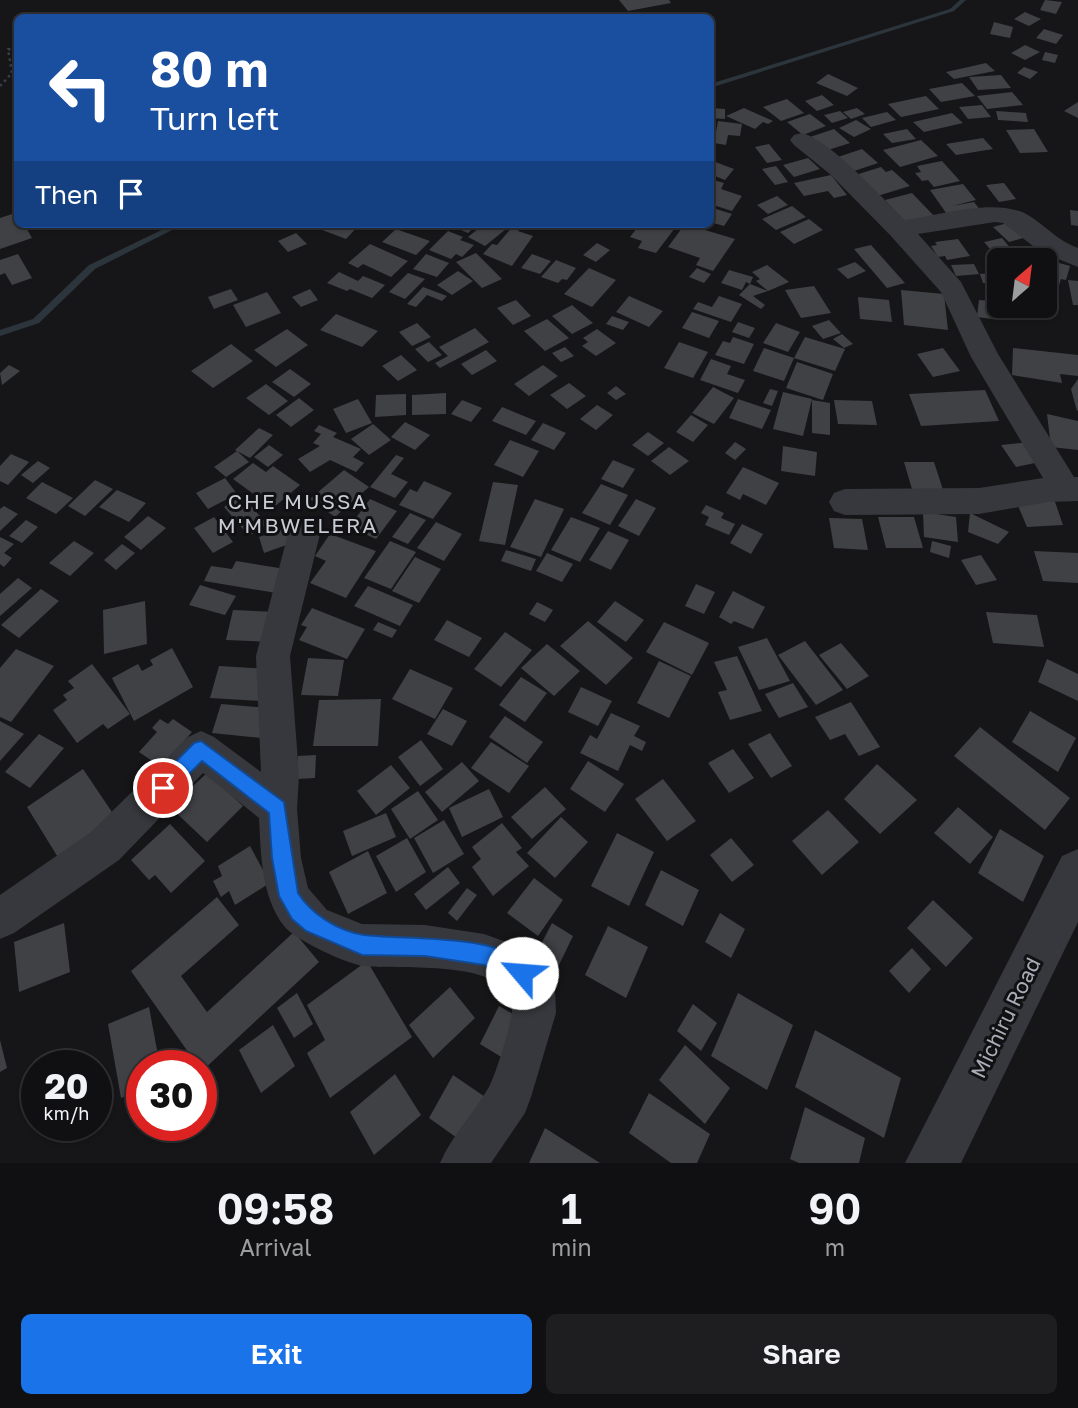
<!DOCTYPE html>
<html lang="en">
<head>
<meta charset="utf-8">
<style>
  body { margin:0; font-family:"Golos Text",sans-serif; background:#1e1e20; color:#f1f3f6; height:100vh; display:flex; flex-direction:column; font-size:26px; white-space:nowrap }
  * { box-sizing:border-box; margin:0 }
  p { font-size:23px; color:#9c9d9f }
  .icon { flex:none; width:38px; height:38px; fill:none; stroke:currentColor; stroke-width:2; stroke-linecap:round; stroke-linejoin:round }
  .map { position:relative; height:1163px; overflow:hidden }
  .details { display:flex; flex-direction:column; background:#101012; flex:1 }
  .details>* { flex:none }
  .top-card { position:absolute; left:14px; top:14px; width:700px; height:214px; border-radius:10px; box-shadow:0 2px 5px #0004,0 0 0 2px #303032; background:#1a4fa0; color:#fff; overflow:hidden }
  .needle { width:46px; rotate:28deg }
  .buttons { position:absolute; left:987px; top:248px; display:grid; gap:14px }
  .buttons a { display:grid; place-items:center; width:70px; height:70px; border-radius:10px; background:#101012; box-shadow:0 2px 5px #0004,0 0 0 2px #303032; font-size:35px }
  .speed { position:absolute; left:21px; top:1050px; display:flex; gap:14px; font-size:35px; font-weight:700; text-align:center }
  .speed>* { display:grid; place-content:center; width:91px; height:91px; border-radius:50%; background:#101012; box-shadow:0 2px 5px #0004,0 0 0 2px #303032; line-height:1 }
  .speed small { font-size:18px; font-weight:400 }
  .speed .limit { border:10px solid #d22; background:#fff; color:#111 }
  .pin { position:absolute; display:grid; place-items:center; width:60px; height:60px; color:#fff; margin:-30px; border:4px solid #fff; border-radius:50%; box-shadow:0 2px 7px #0007 }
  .me { position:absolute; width:77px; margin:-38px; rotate:297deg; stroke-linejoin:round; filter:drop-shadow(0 0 5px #0008) }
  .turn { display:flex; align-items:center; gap:24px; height:147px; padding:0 21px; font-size:32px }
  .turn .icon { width:91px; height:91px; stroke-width:2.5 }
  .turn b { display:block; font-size:49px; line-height:60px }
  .then { display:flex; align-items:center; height:66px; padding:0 21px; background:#0003; gap:14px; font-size:26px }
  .eta { display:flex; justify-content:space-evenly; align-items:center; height:119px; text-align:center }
  .eta b { font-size:42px; font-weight:600; line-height:49px }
  .button { display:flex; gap:14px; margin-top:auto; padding:14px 21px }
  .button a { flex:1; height:80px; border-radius:10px; background:#1a73e8; color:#fff; font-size:28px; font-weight:600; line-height:80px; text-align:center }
  .button a+a { background:#1e1e20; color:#f1f3f6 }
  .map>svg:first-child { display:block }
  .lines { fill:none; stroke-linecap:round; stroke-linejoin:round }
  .stream { fill:#2c353c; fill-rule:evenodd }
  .building { fill:#404145 }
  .path { stroke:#3d3f44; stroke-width:2.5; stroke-dasharray:2.5 3.5; stroke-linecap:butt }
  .minor { fill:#37383d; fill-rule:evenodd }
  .tertiary { fill:#37383d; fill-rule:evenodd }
  .route { fill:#1a73e8; stroke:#114b97; stroke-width:2 }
  .labels { text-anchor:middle; stroke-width:6; stroke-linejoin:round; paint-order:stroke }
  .quarter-label { font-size:21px; letter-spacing:2px; fill:#c9ccd4; stroke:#111113 }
  .near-street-label { font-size:21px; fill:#a8adb8; stroke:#111113 }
</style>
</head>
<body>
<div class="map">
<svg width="1078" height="1163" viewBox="0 0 1078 1163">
  <rect width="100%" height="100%" fill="#161618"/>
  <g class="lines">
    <path class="stream" d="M960 0H966L954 11 710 88V84L950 9Z
      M174 224H184L95 269 39 323 0 336V330L33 319 89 265Z"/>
  </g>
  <path class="building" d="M619 0H669L671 3 628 11Z
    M1045 0 1062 2 1056 14 1040 10Z
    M1025 12 1041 19 1029 26 1014 19Z
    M994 22 1013 27 1010 38 990 34Z
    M1044 29 1063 35 1056 44 1036 38Z
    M1025 45 1040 52 1025 60 1011 53Z
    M1045 52 1058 55 1055 63 1042 60Z
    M986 63 995 71 954 79 946 72Z
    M1024 67 1038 72 1030 79 1017 73Z
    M828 74 858 88 847 96 816 83Z
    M1001 75 1011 88 978 90 969 77Z
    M962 83 975 96 941 102 929 89Z
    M1012 92 1023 105 987 109 977 96Z
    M822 95 834 105 817 111 805 101Z
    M926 96 939 109 901 117 888 104Z
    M787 99 804 113 781 121 763 107Z
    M1078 102V118L1064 111Z
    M982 105 991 117 968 119 959 107Z
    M710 108 725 109V119L710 118Z
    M744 108 773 121 768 124 763 122 755 129 726 116Z
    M857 108 865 114 851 119 843 112Z
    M840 111 848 118 832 123 824 115Z
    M996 111 1026 113 1028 122 998 120Z
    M887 112 896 120 871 127 862 118Z
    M952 113 963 123 924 132 913 122Z
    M810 114 826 126 803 135 787 122Z
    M856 120 871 129 854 137 839 128Z
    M718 121 742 124 740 136 728 135 726 145 714 143Z
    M834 129 850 143 822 152 807 138Z
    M907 129 916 139 892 143 883 134Z
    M1034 129 1048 152 1020 153 1006 130Z
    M983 138 993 149 956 155 946 144Z
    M921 140 938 156 900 167 883 150Z
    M769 144 782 160 767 163 755 147Z
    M862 149 878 163 851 172 835 158Z
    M808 158 820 169 794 177 783 165Z
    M710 160 734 169 725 180 710 174Z
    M942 161 960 181 934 187 928 180 922 181 915 173 921 172 917 166Z
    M776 166 788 182 775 185 762 169Z
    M881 167 886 172 892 170 910 186 874 197 852 176Z
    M831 175 847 195 834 198 828 191 804 196 794 183Z
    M710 179 724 183 721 189 742 196 732 211 710 204 713 200Z
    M1004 183 1016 199 999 202 986 185Z
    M963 184 976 200 952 206 974 202 984 215 951 220 930 190Z
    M912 193 936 218 908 225 885 200Z
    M777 196 788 205 768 214 757 205Z
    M792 206 806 217 776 230 762 219Z
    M710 207 732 214 724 226 710 222Z
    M1070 210 1078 211V226L1071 225Z
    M18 212V224H24L32 238 0 249V218Z
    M809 219 823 230 794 244 780 232Z
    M1011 222 1027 237 1009 242 993 227Z
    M322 224H360L346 239 317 228Z
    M457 224H478L468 233 454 227Z
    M484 224H512L485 246 468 237Z
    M640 224H678L656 253 638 248 642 241 630 237Z
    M685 224 735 239 713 271 696 265 700 258 668 247Z
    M513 226 520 229 518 231 533 236 512 266 483 254 492 244 497 245Z
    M396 229 430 241 416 255 382 242Z
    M448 231 463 237 460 240 474 245 462 257 456 254 451 259 429 250Z
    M296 233 307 244 288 252 278 241Z
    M1002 238 1017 256 999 259 984 242Z
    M958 239 970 256 947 260 945 256 938 257 931 246 937 245 935 242Z
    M597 243 610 250 596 262 583 255Z
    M370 244 408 261 391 277 363 264 358 268 348 263Z
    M871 245 905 283 887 288 854 249Z
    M476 253 502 279 482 288 456 262Z
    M18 254 32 278 12 285 5 273 0 275V260Z
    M426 254 449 263 437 277 413 269Z
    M532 254 551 261 540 274 521 268Z
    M1045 259 1070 266 1066 280 1061 279 1055 299 1045 296Z
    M556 260 576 268 567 280 562 279 558 283 541 277Z
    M855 262 866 271 848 279 837 269Z
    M974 264 979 274 999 273V284L983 283 980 274 956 276 951 265Z
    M767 265 789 282 768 291 756 281 760 279 752 272Z
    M589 268 616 280 592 307 564 294Z
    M697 268 711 274 704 283 689 277Z
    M729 270 753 277 750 284 746 282 742 290 721 283Z
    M458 271 473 281 452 295 437 285Z
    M339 272 358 281 363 276 385 285 372 298 350 289 347 291 327 283Z
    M408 273 425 279 405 299 389 292Z
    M1068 280 1078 281V305H1073Z
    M750 284 768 291 753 296 765 305 761 309 739 295Z
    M814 286 831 313 801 318 785 290Z
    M423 287 447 296 442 301 427 295 416 307 407 304Z
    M231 289 238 300 214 309 208 297Z
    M310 289 318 300 301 307 292 297Z
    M901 290 944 294 948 330 904 325Z
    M267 292 281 313 246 327 233 305Z
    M629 296 663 311 649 327 616 312Z
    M719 296 742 304 731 322 693 309 698 302 712 307Z
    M858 297 889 300 892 322 860 319Z
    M516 300 531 316 513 325 497 308Z
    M979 300 996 301 1000 320 977 317Z
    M572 305 593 323 572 334 552 316Z
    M692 312 719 321 709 338 682 328Z
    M336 314 378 331 362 347 320 330Z
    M612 316 629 322 623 330 606 324Z
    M547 319 569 338 545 351 524 331Z
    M829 320 841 333 823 339 812 326Z
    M738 322 755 328 749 338 732 332Z
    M417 323 431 337 412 346 399 332Z
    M776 323 800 332 788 352 763 343Z
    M475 328 489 342 440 368 435 363 448 356 439 347Z
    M287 329 308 345 276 367 254 350Z
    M597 329 616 343 596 356 582 346 588 342 583 338Z
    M842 334 853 344 844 348 833 339Z
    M733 337 754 344 744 364 715 355 723 341 730 343Z
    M805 337 845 349 835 371 794 358Z
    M429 342 442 355 428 362 415 349Z
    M679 342 708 352 693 378 664 368Z
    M231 344 253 361 213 388 191 371Z
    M565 347 574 356 561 362 552 353Z
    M764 348 794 358 784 381 753 371Z
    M943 348 960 371 933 377 917 354Z
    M1013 348 1078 355V376L1060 374 1062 383 1012 375Z
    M486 350 497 361 472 375 461 364Z
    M401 355 417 370 398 381 382 366Z
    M711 359 731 366 727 374 745 380 738 393 700 380Z
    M797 362 833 374 823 400 786 388Z
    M9 365 20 371 2 385 0 373Z
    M543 365 558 376 529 396 514 384Z
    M290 369 311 384 294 397 272 382Z
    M1078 379V410L1077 411 1071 389Z
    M569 383 586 396 567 409 550 395Z
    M266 384 288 401 269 415 246 398Z
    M616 386 626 394 616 400 607 393Z
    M713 387 734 398 714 424 692 413Z
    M770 389 778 391 772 406 763 403Z
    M985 390 999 421 921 426 909 394Z
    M783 392 812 399 803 436 773 429Z
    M446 393V414L412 415V395Z
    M406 394V415L375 417 376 395Z
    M299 398 314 410 291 427 276 415Z
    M358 399 372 423 346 433 333 409Z
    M738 399 771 410 762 429 729 418Z
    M462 400 482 408 471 422 451 414Z
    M812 400 830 403V435L812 433Z
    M834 400 872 401 877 425 838 424Z
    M597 405 613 415 596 430 580 419Z
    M502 407 536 421 526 435 492 421Z
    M1047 414 1078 421V450L1051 447Z
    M691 415 708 425 693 442 676 432Z
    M405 422 430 435 415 450 391 437Z
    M543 423 566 433 554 450 531 440Z
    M373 424 391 440 369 455 351 439Z
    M319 425 337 433 333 437 361 449 353 457 364 463 356 472 330 460 310 472 298 459 320 446 313 443 321 434 314 431Z
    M259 428 273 435 250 458 235 450Z
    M648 432 664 443 648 456 632 445Z
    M510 440 539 451 523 477 494 465Z
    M735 442 746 449 735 460 725 453Z
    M1031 442 1044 461 1016 467 1001 445Z
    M269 445 283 455 268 467 254 457Z
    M783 446 817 452 815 476 781 471Z
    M669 447 689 461 670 475 651 461Z
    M237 451 249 462 226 477 214 467Z
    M11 454 29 462 8 485 0 481V466Z
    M396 455 404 458 391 474 408 482 395 498 370 487Z
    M613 460 635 469 623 488 601 479Z
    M38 461 50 468 33 483 21 475Z
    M904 462H934L945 496H914Z
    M253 463 266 472 273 466 300 485 273 508 233 479Z
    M743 467 779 483 766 505 743 494 740 500 726 493Z
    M344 470 369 487 335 517 310 499Z
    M225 478 237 494 208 509 196 493Z
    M95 480 113 489 85 516 68 506Z
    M424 481 452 493 433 519 399 505 410 489 417 492Z
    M42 482 73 498 56 514 26 498Z
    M493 482 518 485 505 545 479 541Z
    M601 484 628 495 610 525 582 513Z
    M117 490 146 503 129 522 99 507Z
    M242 496 267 524 249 536 224 507Z
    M1053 496 1063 525 1027 527 1016 501Z
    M370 499 397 511 376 539 349 527Z
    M535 499 564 509 541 557 510 547Z
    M636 499 656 508 639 536 618 526Z
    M706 505 724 513 721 518 735 524 729 535 705 525 709 517 701 513Z
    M4 506 18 514 0 531V509Z
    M923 512 956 517 958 542 924 537Z
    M410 513 426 520 408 544 392 537Z
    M970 513 1009 532 998 544 968 532Z
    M148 516 166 528 141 550 124 537Z
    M214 517 233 542 213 553 194 528Z
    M571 517 600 528 580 562 551 550Z
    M878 517H914L923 548H886Z
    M829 518 862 519 868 550 834 548Z
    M26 520 38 527 22 543 9 536Z
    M436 522 462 534 444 561 417 548Z
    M742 524 763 534 751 554 730 543Z
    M286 528 292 543 264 553 259 537Z
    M608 531 629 540 611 570 589 560Z
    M330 534 376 551 346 598 310 583 326 561 315 556Z
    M0 537 14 544 4 553 12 558 4 567 0 564Z
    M74 541 94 553 70 576 49 563Z
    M390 541 416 552 391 589 364 578Z
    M932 541 951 546 949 558 930 552Z
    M122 544 135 553 116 570 104 560Z
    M506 550 536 559 531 571 501 561Z
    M1034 551 1078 553V583L1043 581Z
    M547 553 573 564 562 582 536 571Z
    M981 555 997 580 976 585 961 560Z
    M415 557 441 569 419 603 392 591Z
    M236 561 285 569 276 593 204 581 211 566 232 569Z
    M18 578 32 588 0 616V594Z
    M696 584 715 592 704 614 685 606Z
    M200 585 236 596 225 615 189 605Z
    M368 586 413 605 400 626 354 606Z
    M41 589 59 601 19 638 1 625Z
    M733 591 765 607 753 629 734 621 731 624 719 617Z
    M145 601 147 644 104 654 103 610Z
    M615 601 644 620 626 642 597 622Z
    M537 602 553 610 545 622 529 614Z
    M312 608 365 629 347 659 299 640 307 627 301 625Z
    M233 610 277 612 270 642 226 640Z
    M986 612 1037 615 1044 647 993 643Z
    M447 620 482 638 469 657 434 640Z
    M588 621 633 658 606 685 560 646Z
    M378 622 397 630 392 638 373 630Z
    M664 622 709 643 692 675 646 652Z
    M505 632 532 650 501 687 474 669Z
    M767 638 790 681 759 690 738 647Z
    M805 641 843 690 816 705 778 655Z
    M841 643 869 676 847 689 819 655Z
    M547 644 580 671 554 696 521 668Z
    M172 648 193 687 134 721 112 678 138 664 142 671 153 665 150 660Z
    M16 649 54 666 11 722 0 717V668Z
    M737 656 762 711 730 720 718 692 727 690 714 662Z
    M308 658 344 660 338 696 301 695Z
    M1047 659 1078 674V701L1038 682Z
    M659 661 691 676 669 718 637 703Z
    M92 664 130 714 108 729 103 724 77 743 53 710 67 700 63 695 74 688 68 681Z
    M219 666 269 669 261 701 210 698Z
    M410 669 453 688 435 719 392 699Z
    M521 677 547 693 525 722 499 705Z
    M793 683 808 707 779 718 765 694Z
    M581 687 612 701 598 726 568 712Z
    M381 699 378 746H313L319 700Z
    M851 702 880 747 859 756 845 734 830 740 815 717Z
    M221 704 269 708 261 738 212 733Z
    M443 709 467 721 452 746 427 734Z
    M1030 711 1076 738 1058 772 1012 742Z
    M611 713 640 726 634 736 646 742 642 751 630 745 618 771 580 753 590 735 597 739Z
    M505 716 543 742 527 763 489 737Z
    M160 719 168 724 173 719 192 732 161 767 139 752 157 732 152 728Z
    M0 721 24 734 0 761Z
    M980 727 1070 798 1045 830 954 756Z
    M770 733 792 766 771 778 748 744Z
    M39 734 64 748 30 788 5 772Z
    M421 740 443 769 420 786 398 757Z
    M491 742 529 766 509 793 471 768Z
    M733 749 754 778 729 793 708 763Z
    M316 755 315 778 297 779 298 756Z
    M588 761 624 784 605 812 570 789Z
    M462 762 479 781 442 812 425 792Z
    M148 763 167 776 154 792 135 778Z
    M877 764 917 800 880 834 844 799Z
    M391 765 410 788 376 815 357 791Z
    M83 769 116 818 59 859 27 807Z
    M207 773 243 806 207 842 170 807Z
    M663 779 696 821 667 841 635 799Z
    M545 787 566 809 532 839 511 817Z
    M489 789 503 817 462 837 449 808Z
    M418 791 438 820 410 839 391 809Z
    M958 807 993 837 970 864 934 833Z
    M828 810 859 842 822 875 792 841Z
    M386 813 396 837 352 856 343 831Z
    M561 817 588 842 555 878 527 853Z
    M444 820 464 854 433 873 414 838Z
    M502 823 522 848 516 852 529 866 493 896 472 867 481 859 472 847Z
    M170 824 205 861 171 893 155 875 149 880 131 860Z
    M1000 829 1044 856 1023 902 978 873Z
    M617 833 654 852 629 906 591 886Z
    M407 838 426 872 396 892 376 856Z
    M731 838 754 865 732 882 710 855Z
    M250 846 270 883 235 905 229 891 221 897 213 881 222 876 218 866Z
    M368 851 387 893 348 914 329 872Z
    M448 867 460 883 426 910 414 894Z
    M661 870 699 890 683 926 645 905Z
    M534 878 563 900 538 936 507 913Z
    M467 888 477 895 457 921 448 913Z
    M217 897 239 925 181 976 207 1012 294 932 319 962 201 1072V1066H198L131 971Z
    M933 900 973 938 946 967 907 928Z
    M720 913 745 929 731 958 705 942Z
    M64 923 70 972 19 992 14 942Z
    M552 923 573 936 558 967 536 954Z
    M608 926 648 947 626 998 585 975Z
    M912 948 931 969 909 993 889 971Z
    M367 961 412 1037 330 1098 307 1053 325 1040 307 1005Z
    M450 987 475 1018 433 1058 409 1025Z
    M297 993 313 1024 294 1038 277 1008Z
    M738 993 793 1025 767 1090 711 1056Z
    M693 1004 717 1023 701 1051 677 1031Z
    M499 1006 522 1019 503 1058 480 1044Z
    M149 1007 160 1066H142V1089L121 1098 108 1024Z
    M273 1025 295 1066 261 1093 239 1050Z
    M815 1030 901 1078 884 1138 795 1087Z
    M0 1040 7 1068 0 1072Z
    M685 1045 730 1088 705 1124 659 1080Z
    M395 1074 421 1115 374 1155 350 1112Z
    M453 1075 491 1101 467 1145 429 1118Z
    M649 1093 710 1134 697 1163H671L629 1133Z
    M805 1107 865 1138 859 1163H799L790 1159Z
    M545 1128 600 1163H529Z"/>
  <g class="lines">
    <path class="path" d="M0 86 12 73 8 49 18 51"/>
    <path class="minor" d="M802 133C830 140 882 198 905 220 940 215 996 197 1028 215 1046 226 1058 241 1078 248V267L1041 252 1003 223 995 222 918 234 961 282 998 354 1074 477H1078V501L1048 502 979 514 845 515 834 511 829 502 834 493 845 489 979 488 1043 478 971 357 941 292 890 235 831 175 794 145 790 140 794 135Z
      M305 517 316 521 321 530 290 656 299 775 297 809 301 858 308 888 327 910 362 924 425 925 484 934 509 943 537 958 549 975 555 990 556 1013 531 1097 525 1113 491 1163H440C452 1135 474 1113 489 1087 496 1074 511 1025 512 1011 517 957 398 970 364 966 347 964 295 940 284 926 261 896 261 854 259 818L203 773 119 860 14 933 0 939V895L91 832 188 737 201 731 214 737 261 772 256 656 289 530 294 521Z"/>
    <path class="tertiary" d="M1078 849V922L961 1163H905L1062 856Z"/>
  </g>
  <path class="route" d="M201 741 284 802 298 893C311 914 338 931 364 935 401 940 515 932 532 973L530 980 522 983 484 965 425 956 362 955 306 931 292 919 279 896 272 858 269 813 202 761 169 794 163 797 156 794 153 788 156 782 194 743Z"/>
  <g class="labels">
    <g class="quarter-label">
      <text x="298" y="509">CHE MUSSA<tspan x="298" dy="24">M'MBWELERA</tspan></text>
    </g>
    <g class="near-street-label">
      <text transform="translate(1006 1018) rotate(-64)" y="7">Michiru Road</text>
    </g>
  </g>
</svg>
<div class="buttons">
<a><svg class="needle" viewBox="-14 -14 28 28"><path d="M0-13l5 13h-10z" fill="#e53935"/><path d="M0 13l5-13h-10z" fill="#9c9d9f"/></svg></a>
</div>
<div class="speed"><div>20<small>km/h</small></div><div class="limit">30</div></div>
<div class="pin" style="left:163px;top:788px;background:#d93025"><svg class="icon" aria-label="arrive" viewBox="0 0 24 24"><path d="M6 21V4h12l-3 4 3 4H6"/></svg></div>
<svg class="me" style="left:522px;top:973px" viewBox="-20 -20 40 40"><circle r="19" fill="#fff"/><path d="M0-13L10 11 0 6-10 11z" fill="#1a73e8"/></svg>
<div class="top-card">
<div class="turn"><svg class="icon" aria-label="left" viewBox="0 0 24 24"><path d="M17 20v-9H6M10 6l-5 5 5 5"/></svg><div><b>80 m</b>Turn left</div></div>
<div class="then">Then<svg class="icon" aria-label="arrive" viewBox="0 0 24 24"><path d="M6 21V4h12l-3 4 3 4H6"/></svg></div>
</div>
</div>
<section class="details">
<div class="eta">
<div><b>09:58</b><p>Arrival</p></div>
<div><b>1</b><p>min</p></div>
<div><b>90</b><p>m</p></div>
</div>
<div class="button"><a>Exit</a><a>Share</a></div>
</section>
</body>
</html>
